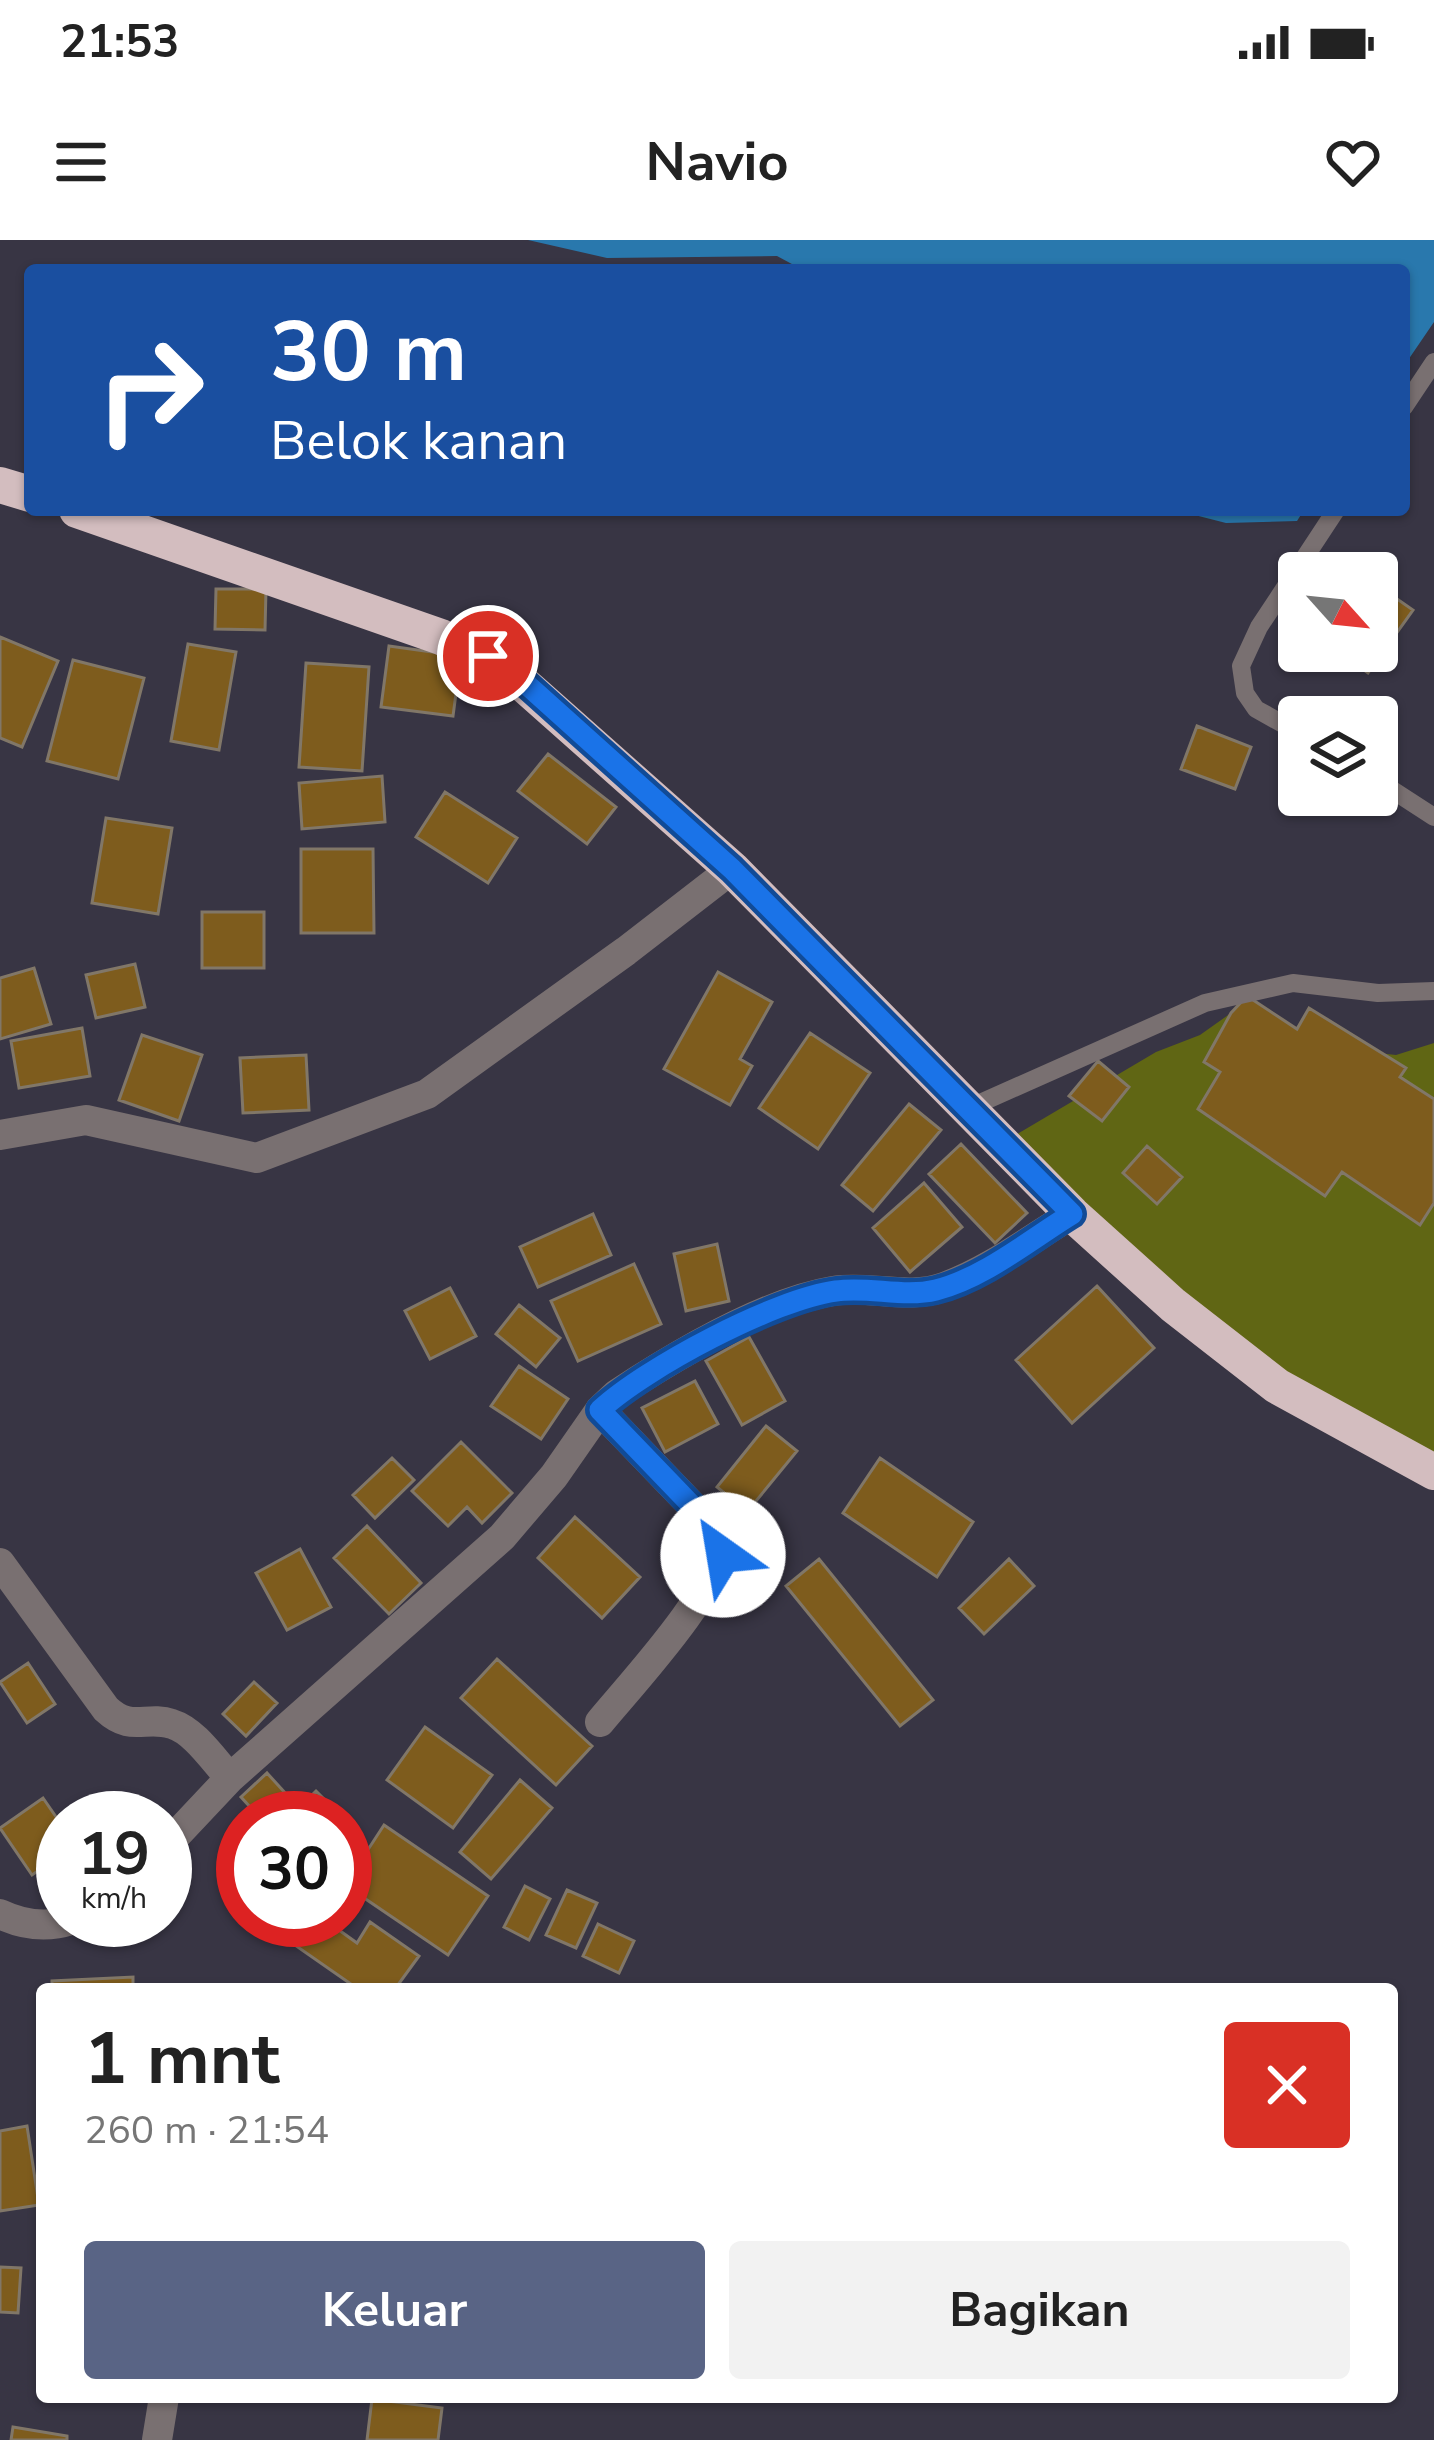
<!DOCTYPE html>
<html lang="id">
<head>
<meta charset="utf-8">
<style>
  body { margin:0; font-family:"Nunito Sans",sans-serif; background:#f2f2f2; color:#222; height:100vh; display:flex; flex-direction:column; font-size:45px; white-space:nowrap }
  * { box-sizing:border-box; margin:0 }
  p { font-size:39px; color:#767676 }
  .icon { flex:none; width:66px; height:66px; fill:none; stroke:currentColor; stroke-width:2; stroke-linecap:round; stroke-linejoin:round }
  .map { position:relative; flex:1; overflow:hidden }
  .panel { position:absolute; left:36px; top:1743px; width:1362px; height:420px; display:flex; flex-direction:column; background:#fff; border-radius:12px; box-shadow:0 3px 9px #0004 }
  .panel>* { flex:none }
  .guide { position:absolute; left:24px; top:24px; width:1386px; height:252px; border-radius:12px; box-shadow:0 3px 9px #0004; background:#1a4fa0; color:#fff; overflow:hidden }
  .needle { width:78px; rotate:117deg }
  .buttons { position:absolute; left:1278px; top:312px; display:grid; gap:24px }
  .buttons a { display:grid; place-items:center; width:120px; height:120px; border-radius:12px; background:#fff; box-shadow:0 3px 9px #0004; font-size:60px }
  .speed { position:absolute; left:36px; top:1551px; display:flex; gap:24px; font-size:60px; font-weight:700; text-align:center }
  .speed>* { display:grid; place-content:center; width:156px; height:156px; border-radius:50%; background:#fff; box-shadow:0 3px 9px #0004; line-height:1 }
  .speed small { font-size:30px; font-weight:400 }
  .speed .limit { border:18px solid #d22; background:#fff; color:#111 }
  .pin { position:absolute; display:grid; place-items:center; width:102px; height:102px; color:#fff; margin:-51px; border:6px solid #fff; border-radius:50%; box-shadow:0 3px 12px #0007 }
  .me { position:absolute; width:132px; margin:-66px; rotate:328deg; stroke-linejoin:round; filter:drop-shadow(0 0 9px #0008) }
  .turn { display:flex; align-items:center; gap:42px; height:252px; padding:0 48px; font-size:54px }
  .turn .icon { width:156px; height:156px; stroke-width:2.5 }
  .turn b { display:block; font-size:84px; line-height:102px }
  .round { display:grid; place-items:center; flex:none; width:126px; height:126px; border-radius:12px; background:#f2f2f2 }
  .headline { display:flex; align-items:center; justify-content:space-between; height:204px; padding:0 48px }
  h1 { font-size:72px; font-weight:700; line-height:90px }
  .action { display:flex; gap:24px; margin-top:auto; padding:24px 48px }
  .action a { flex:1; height:138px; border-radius:12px; background:#596485; color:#fff; font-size:48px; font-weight:700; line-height:138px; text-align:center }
  .action a+a { background:#f2f2f2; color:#222 }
  .status { display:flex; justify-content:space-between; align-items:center; height:84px; padding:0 60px; background:#fff; direction:ltr }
  .status svg { height:33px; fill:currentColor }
  header { display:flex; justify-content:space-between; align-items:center; height:156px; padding:0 48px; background:#fff; font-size:54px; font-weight:700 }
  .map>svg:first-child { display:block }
  .green { fill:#606614 }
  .water { fill:#2978ad }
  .building { fill:#7e5c1d; stroke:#817768; stroke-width:3 }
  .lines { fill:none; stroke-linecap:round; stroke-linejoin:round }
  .lane { stroke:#797071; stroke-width:18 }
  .street { stroke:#797071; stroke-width:30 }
  .highway { stroke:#d3bdbf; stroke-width:36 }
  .route-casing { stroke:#114b97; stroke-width:30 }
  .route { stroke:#1a73e8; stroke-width:21 }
</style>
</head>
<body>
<div class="status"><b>21:53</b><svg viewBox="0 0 49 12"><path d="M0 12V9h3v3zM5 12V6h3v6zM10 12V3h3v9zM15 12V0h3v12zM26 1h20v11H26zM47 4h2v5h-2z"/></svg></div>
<header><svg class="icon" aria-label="menu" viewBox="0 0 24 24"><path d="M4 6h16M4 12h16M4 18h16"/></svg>Navio<svg class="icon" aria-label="heart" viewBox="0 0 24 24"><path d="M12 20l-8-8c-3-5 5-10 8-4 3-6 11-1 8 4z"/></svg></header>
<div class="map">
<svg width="1434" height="2200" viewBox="0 0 1434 2200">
  <rect width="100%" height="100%" fill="#383544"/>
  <path class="green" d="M1231 773 1220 832 1199 870 1325 955 1342 932 1419 984 1434 963V1217L1336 1167 1180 1064 1009 899 1156 812 1200 795Z
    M1434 803V859L1400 837 1405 827 1378 813 1396 815Z"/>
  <path class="water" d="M528 0H1434V82L1404 126V30H803L777 16 607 18Z
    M1175 270H1304L1297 281 1226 283Z"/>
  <path class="building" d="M1343 320 1361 333H1334Z
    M1377 345 1413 370 1368 433 1337 411H1377Z
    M216 349H266L265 390 215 389Z
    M0 397 58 421 22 507 0 498Z
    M188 404 236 412 219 510 171 501Z
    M389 406 461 416 453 476 381 467Z
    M73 420 144 438 118 539 47 521Z
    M306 423 369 427 362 531 299 527Z
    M1197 486 1251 507 1235 549 1181 529Z
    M548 514 616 567 587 604 518 551Z
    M382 536 385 582 302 589 299 543Z
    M445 552 517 598 488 643 416 597Z
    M106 578 172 588 158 674 92 663Z
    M301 609H373L374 693H301Z
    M202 672H264V728H202Z
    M135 724 145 767 96 778 86 735Z
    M34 728 51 784 0 799V738Z
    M718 732 772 762 740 819 752 826 730 865 664 829Z
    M1247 756 1297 789 1309 768 1406 828 1400 837 1434 859V963L1420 985 1342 932 1325 956 1198 869 1220 832 1204 822 1231 773Z
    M82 788 90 836 19 848 11 801Z
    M810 793 870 833 818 909 759 868Z
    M142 795 202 815 179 881 119 860Z
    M306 815 309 870 243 873 240 818Z
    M1098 821 1129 847 1102 881 1069 856Z
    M909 864 941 890 873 971 842 945Z
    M961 904 1027 973 995 1003 929 934Z
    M1147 906 1182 937 1157 964 1123 933Z
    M924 943 962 987 910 1032 873 988Z
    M593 974 611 1015 538 1047 520 1007Z
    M717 1004 729 1061 686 1071 674 1014Z
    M634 1024 661 1084 578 1121 551 1061Z
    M1097 1046 1154 1108 1072 1183 1016 1120Z
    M450 1048 476 1096 430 1119 405 1071Z
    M519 1065 560 1098 536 1127 496 1094Z
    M749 1097 785 1161 742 1185 706 1121Z
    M519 1126 568 1159 541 1199 491 1166Z
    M695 1141 718 1184 665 1212 642 1168Z
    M766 1186 797 1211 747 1272 717 1247Z
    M461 1202 512 1253 482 1283 467 1267 448 1286 412 1251Z
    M392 1218 414 1240 375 1278 353 1255Z
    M880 1218 973 1282 937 1337 843 1273Z
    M575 1277 640 1337 602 1378 538 1318Z
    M367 1286 421 1343 389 1374 334 1318Z
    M300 1309 331 1367 287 1390 256 1333Z
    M819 1319 933 1460 900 1486 786 1346Z
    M1009 1319 1034 1346 984 1394 959 1368Z
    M497 1419 592 1506 556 1545 461 1458Z
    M28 1423 55 1464 27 1483 0 1442Z
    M254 1442 277 1463 246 1496 223 1474Z
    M425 1487 492 1535 453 1588 387 1540Z
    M267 1533 297 1566 284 1578H260L241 1557Z
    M520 1540 552 1568 491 1639 460 1612Z
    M316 1551 343 1578H289Z
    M43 1558 63 1587V1614L32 1635 0 1588Z
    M384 1585 488 1656 448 1715 345 1645Z
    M243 1598V1632L226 1611Z
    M525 1646 550 1659 529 1700 504 1687Z
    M567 1650 597 1663 576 1708 546 1695Z
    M304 1680H325L357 1703 370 1682 419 1716 395 1749H358L289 1701Z
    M598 1684 634 1701 619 1733 583 1716Z
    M133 1737V1749H52V1741Z
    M27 1886 39 1965 0 1971V1891Z
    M0 2027 21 2028 18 2073 0 2072Z
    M372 2159 442 2168 438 2200H367Z
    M13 2187 67 2196V2200H11Z"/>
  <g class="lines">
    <path class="lane" d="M1404 167 1434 122
      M1299 493 1256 469 1245 453 1241 426 1259 387 1336 270
      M1377 540 1434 577
      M969 868 1205 763 1293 743 1378 753 1434 751"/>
    <path class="street" d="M0 895 86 880 257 918 427 854 626 711 732 629
      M0 1323 106 1469C132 1493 145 1475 172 1484 195 1491 214 1521 230 1538
      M600 1482C633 1442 721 1348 724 1299L600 1170
      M165 1607 230 1538 502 1297 554 1236 600 1170 617 1154C675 1116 766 1062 833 1051 870 1045 908 1060 944 1047 989 1031 1031 999 1072 974
      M0 1674C23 1685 47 1688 71 1680
      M157 2200 164 2157"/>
    <path class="highway" d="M0 245 30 254
      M77 270 441 397 504 427 732 629 1072 974 1173 1065 1277 1146 1434 1232"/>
  </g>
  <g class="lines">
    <g class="route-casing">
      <path id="route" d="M488 416 524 442 732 629 1072 974C1031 999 984 1038 936 1050 903 1058 869 1046 836 1051 775 1059 645 1128 600 1170L724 1299 723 1315"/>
    </g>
    <use href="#route" class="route"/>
  </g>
</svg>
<div class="buttons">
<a><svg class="needle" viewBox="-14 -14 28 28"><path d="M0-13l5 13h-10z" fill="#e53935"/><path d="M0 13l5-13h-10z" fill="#767676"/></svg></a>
<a><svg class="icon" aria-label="layers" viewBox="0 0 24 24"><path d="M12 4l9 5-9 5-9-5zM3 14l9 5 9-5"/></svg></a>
</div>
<div class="speed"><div>19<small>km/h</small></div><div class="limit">30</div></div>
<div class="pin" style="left:488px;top:416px;background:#d93025"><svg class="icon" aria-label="arrive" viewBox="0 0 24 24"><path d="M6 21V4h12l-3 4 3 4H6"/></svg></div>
<svg class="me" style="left:723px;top:1315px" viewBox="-20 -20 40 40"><circle r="19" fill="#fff"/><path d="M0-13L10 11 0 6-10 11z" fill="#1a73e8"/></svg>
<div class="guide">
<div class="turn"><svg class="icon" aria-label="right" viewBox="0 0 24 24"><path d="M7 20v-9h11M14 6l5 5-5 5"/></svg><div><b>30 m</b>Belok kanan</div></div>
</div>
<section class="panel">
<div class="headline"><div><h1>1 mnt</h1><p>260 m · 21:54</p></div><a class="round" style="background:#d93025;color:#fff"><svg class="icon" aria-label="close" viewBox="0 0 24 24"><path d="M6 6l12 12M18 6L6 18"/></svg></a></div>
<div class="action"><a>Keluar</a><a>Bagikan</a></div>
</section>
</div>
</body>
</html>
